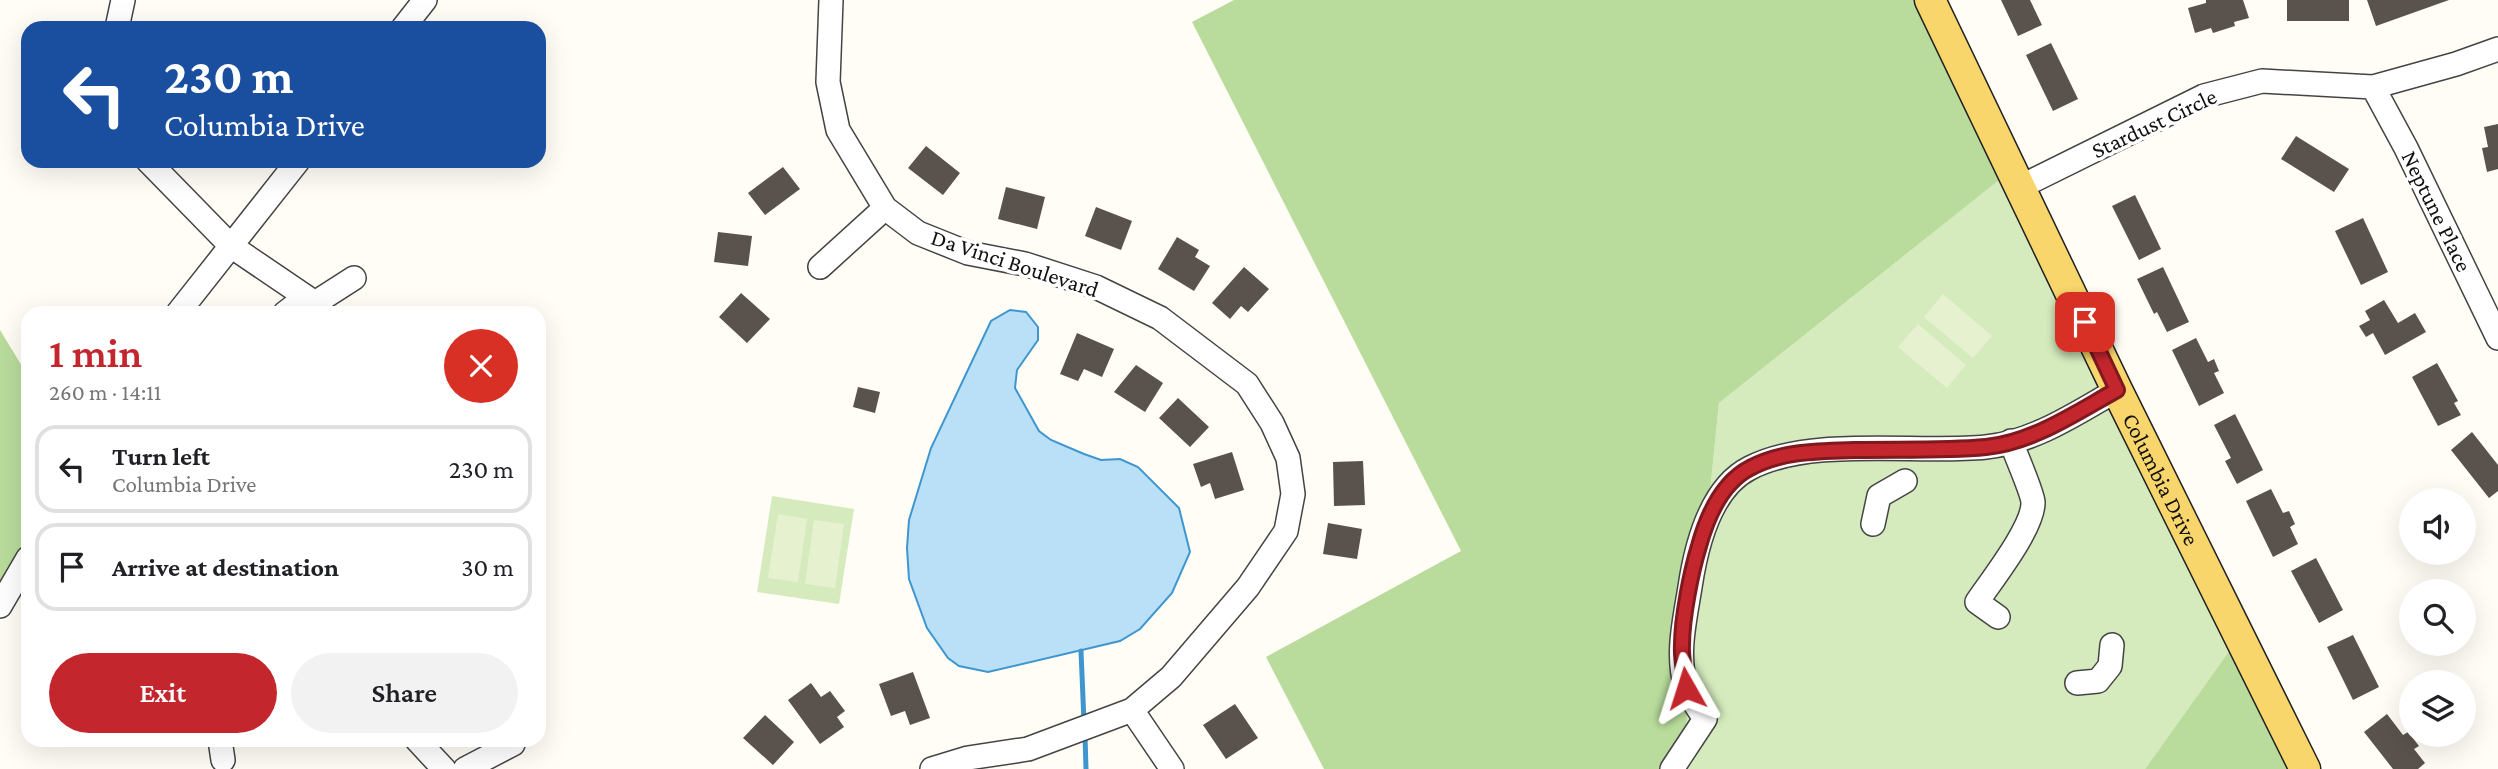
<!DOCTYPE html>
<html lang="en">
<head>
<meta charset="utf-8">
<style>
  body { margin:0; font-family:"Crimson Pro",serif; background:#f2f2f2; color:#202124; height:100vh; display:flex; flex-direction:column; font-size:26px; white-space:nowrap }
  * { box-sizing:border-box; margin:0 }
  p { font-size:23px; color:#757577 }
  .icon { flex:none; width:38px; height:38px; fill:none; stroke:currentColor; stroke-width:2; stroke-linecap:round; stroke-linejoin:round }
  .map { position:relative; flex:1; overflow:hidden }
  .drawer { position:absolute; left:21px; top:306px; width:525px; height:441px; display:flex; flex-direction:column; background:#fff; border-radius:21px; box-shadow:0 7px 28px #0002 }
  .drawer>* { flex:none }
  .banner { position:absolute; left:21px; top:21px; width:525px; height:147px; border-radius:21px; box-shadow:0 7px 28px #0002; background:#1a4fa0; color:#fff; overflow:hidden }
  .tools { position:absolute; left:2399px; top:488px; display:grid; gap:14px }
  .tools a { display:grid; place-items:center; width:77px; height:77px; border-radius:50%; background:#fff; box-shadow:0 7px 28px #0002; font-size:35px }
  .pin { position:absolute; display:grid; place-items:center; width:60px; height:60px; color:#fff; margin:-30px; border-radius:14px; box-shadow:0 4px 10px #0006 }
  .me { position:absolute; width:77px; margin:-38px; rotate:354deg; stroke-linejoin:round; filter:drop-shadow(0 0 5px #0008) }
  .turn { display:flex; align-items:center; gap:24px; height:147px; padding:0 28px; font-size:32px }
  .turn .icon { width:91px; height:91px; stroke-width:2.5 }
  .turn b { display:block; font-size:49px; line-height:60px }
  .round { display:grid; place-items:center; flex:none; width:74px; height:74px; border-radius:37px; background:#f2f2f2 }
  .headline { display:flex; align-items:center; justify-content:space-between; height:119px; padding:0 28px }
  h1 { font-size:42px; font-weight:600; line-height:52px; color:#c4262e }
  .action { display:flex; gap:14px; margin-top:auto; padding:14px 28px }
  .action a { flex:1; height:80px; border-radius:42px; background:#c4262e; color:#fff; font-size:28px; font-weight:600; line-height:80px; text-align:center }
  .action a+a { background:#f2f2f2; color:#202124 }
  ul { padding:0; list-style:none }
  li { display:flex; align-items:center; gap:21px; height:88px; margin:0 14px 10px; padding:0 14px; border:4px solid #e0e0e0; border-radius:21px }
  li div { flex:1 }
  li b { display:block; font-size:26px }
  li em { font-style:normal }
  .map>svg:first-child { display:block }
  .green { fill:#d5ebbd }
  .forest { fill:#b9dc9c }
  .pitch { fill:#e6f2cf }
  .water { fill:#b9e0f7; stroke:#3f96cf; stroke-width:2 }
  .lines { fill:none; stroke-linecap:round; stroke-linejoin:round }
  .stream { stroke:#3f96cf; stroke-width:5 }
  .building { fill:#5a524d }
  .minor-casing { stroke:#444; stroke-width:26 }
  .major-casing { stroke:#222; stroke-width:33 }
  .minor { stroke:#fff; stroke-width:23 }
  .major { stroke:#f9d66b; stroke-width:30 }
  .route-casing { stroke:#7f191e; stroke-width:18 }
  .route { stroke:#c4262e; stroke-width:12 }
  .labels { text-anchor:middle; stroke-width:7; stroke-linejoin:round; paint-order:stroke }
  .street-label { font-size:23px; fill:#111; stroke:#fff }
</style>
</head>
<body>
<div class="map">
<svg width="2498" height="769" viewBox="0 0 2498 769">
  <rect width="100%" height="100%" fill="#fffdf5"/>
  <path class="green" d="M2003 177 2239 638 2145 769H1682L1719 403Z
    M772 496 854 509 839 604 757 592Z"/>
  <path class="forest" d="M1234 0H1922L2003 177 1719 403 1682 769H1324L1266 657 1461 551 1192 22Z
    M0 330 28 376V543L0 597Z
    M2238 639 2303 769H2145Z"/>
  <path class="pitch" d="M1943 294 1992 336 1973 358 1924 317Z
    M1918 324 1966 365 1947 388 1898 347Z
    M778 514 807 519 798 582 768 578Z
    M814 520 844 524 835 588 805 584Z"/>
  <path class="water" d="M1010 310 1026 312 1038 327V340L1017 370 1015 388 1039 431 1051 440 1084 454 1101 460 1120 459 1138 467 1179 508 1190 552 1172 593 1140 629 1120 641 988 672 959 666 948 658 927 628 909 579 907 548 909 520 931 448 991 321Z"/>
  <g class="lines">
    <path class="stream" d="M1081 651 1084 722
      M1085 735 1086 769"/>
  </g>
  <path class="building" d="M2001 0H2030L2042 25 2018 36Z
    M2206 0H2243L2249 18 2234 22 2235 26 2213 33 2211 28 2195 33 2188 8 2206 3Z
    M2287 0H2349V21H2287Z
    M2367 0H2449L2376 26Z
    M2051 43 2078 99 2053 111 2026 55Z
    M2498 124V169L2487 172 2482 148 2488 147 2484 127Z
    M2296 136 2349 169 2334 192 2281 159Z
    M926 146 960 173 943 195 908 168Z
    M783 167 800 189 765 215 748 193Z
    M1006 187 1045 197 1037 229 998 219Z
    M2135 195 2161 249 2139 260 2112 206Z
    M1096 207 1132 221 1121 250 1085 236Z
    M2363 218 2388 272 2361 285 2335 231Z
    M718 232 752 236 748 266 714 262Z
    M1177 237 1199 250 1195 257 1210 266 1194 291 1158 269Z
    M1244 267 1269 289 1248 312 1241 306 1230 319 1212 303Z
    M2163 267 2189 322 2167 332 2157 312 2154 314 2137 279Z
    M741 293 770 319 747 343 719 317Z
    M2384 300 2398 323 2415 313 2426 332 2385 355 2373 333 2366 337 2359 326 2370 320 2365 311Z
    M1077 333 1114 349 1102 377 1084 369 1078 381 1060 374Z
    M2196 338 2208 362 2214 359 2219 371 2214 373 2224 393 2199 406 2172 350Z
    M2437 363 2458 401 2454 403 2461 415 2438 426 2412 377Z
    M1136 365 1163 383 1145 412 1114 392Z
    M858 387 880 392 875 413 853 407Z
    M1178 398 1209 427 1190 447 1159 418Z
    M2235 414 2263 470 2237 484 2225 461 2231 458 2214 425Z
    M2472 432 2498 465V491L2489 498 2451 450Z
    M1232 452 1244 490 1215 499 1210 483 1201 487 1193 464Z
    M1363 461 1365 505 1334 506 1333 462Z
    M2271 489 2283 513 2289 511 2295 524 2290 527 2298 544 2273 557 2246 501Z
    M1328 523 1362 529 1357 559 1323 554Z
    M2316 558 2343 610 2319 623 2291 571Z
    M2353 635 2379 687 2353 700 2327 647Z
    M913 672 930 718 910 725 905 711 891 716 879 684Z
    M811 683 821 697 830 691 845 711 837 717 844 727 820 744 788 700Z
    M1235 704 1258 738 1226 759 1203 725Z
    M2387 714 2403 735 2408 732 2419 746 2414 749 2425 763 2418 769H2393L2364 732Z
    M765 715 794 742 773 765 743 738Z"/>
  <g class="lines">
    <g class="minor-casing">
      <path id="minor" d="M831 0 828 82 838 130 885 208 918 233 968 253 1025 264 1096 287 1160 318 1247 384 1272 423 1288 458 1293 494 1286 531 1248 587 1171 677 1132 710 1028 749 968 758 932 769
        M117 28 123 0
        M403 28 425 0
        M2373 87 2406 148 2498 338
        M148 161 231 246 315 303 354 278
        M2020 187 2204 96 2262 81 2373 87 2456 64 2498 49
        M820 267 885 208
        M178 313 298 161
        M285 313 306 297
        M1873 524 1879 496 1905 481
        M0 606 28 558
        M1998 617 1977 602C1991 581 2034 527 2033 502 2032 491 2015 454 2011 441
        M2077 683 2098 681 2110 666 2112 645
        M1132 710 1172 769
        M220 740 223 760
        M417 740 444 769
        M465 769 513 744
        M1672 769 1705 719C1699 709 1690 698 1686 687 1676 655 1685 619 1690 587 1696 547 1710 488 1750 468 1811 436 1918 454 1986 447 2034 442 2077 413 2117 390"/>
    </g>
    <g class="major-casing">
      <g id="major">
        <path id="s1" d="M1930 0 2117 390 2305 769"/>
      </g>
    </g>
    <use href="#minor" class="minor"/>
    <use href="#major" class="major"/>
  </g>
  <g class="lines">
    <g class="route-casing">
      <path id="route" d="M1686 688C1685 674 1681 659 1682 645 1682 618 1691 572 1699 546 1707 517 1721 483 1750 468 1781 451 1819 451 1854 450 1897 449 1943 451 1986 447 2034 442 2077 412 2117 390L2085 322"/>
    </g>
    <use href="#route" class="route"/>
  </g>
  <g class="labels">
    <g class="street-label">
      <text transform="translate(2154 123) rotate(-25)" y="8">Stardust Circle</text>
      <text transform="translate(2437 211) rotate(64)" y="8">Neptune Place</text>
      <text transform="translate(1015 263) rotate(18)" y="8">Da Vinci Boulevard</text>
      <text dy="8" stroke="none"><textPath href="#s1" startOffset="532">Columbia Drive</textPath></text>
    </g>
  </g>
</svg>
<div class="tools">
<a><svg class="icon" aria-label="sound" viewBox="0 0 24 24"><path d="M4 9h4l5-4v14l-5-4H4zM17 9q2 3 0 6"/></svg></a>
<a><svg class="icon" aria-label="search" viewBox="0 0 24 24"><circle cx="10" cy="10" r="6"/><path d="M15 15l6 6"/></svg></a>
<a><svg class="icon" aria-label="layers" viewBox="0 0 24 24"><path d="M12 4l9 5-9 5-9-5zM3 14l9 5 9-5"/></svg></a>
</div>
<div class="pin" style="left:2085px;top:322px;background:#d93025"><svg class="icon" aria-label="arrive" viewBox="0 0 24 24"><path d="M6 21V4h12l-3 4 3 4H6"/></svg></div>
<svg class="me" style="left:1686px;top:688px" viewBox="-20 -20 40 40"><path d="M0-17L14 15 0 8-14 15z" fill="#c4262e" stroke="#fff" stroke-width="4"/></svg>
<div class="banner">
<div class="turn"><svg class="icon" aria-label="left" viewBox="0 0 24 24"><path d="M17 20v-9H6M10 6l-5 5 5 5"/></svg><div><b>230 m</b>Columbia Drive</div></div>
</div>
<section class="drawer">
<div class="headline"><div><h1>1 min</h1><p>260 m · 14:11</p></div><a class="round" style="background:#d93025;color:#fff"><svg class="icon" aria-label="close" viewBox="0 0 24 24"><path d="M6 6l12 12M18 6L6 18"/></svg></a></div>
<ul>
<li><svg class="icon" aria-label="left" viewBox="0 0 24 24"><path d="M17 20v-9H6M10 6l-5 5 5 5"/></svg><div><b>Turn left</b><p>Columbia Drive</p></div><em>230 m</em></li>
<li><svg class="icon" aria-label="arrive" viewBox="0 0 24 24"><path d="M6 21V4h12l-3 4 3 4H6"/></svg><div><b>Arrive at destination</b></div><em>30 m</em></li>
</ul>
<div class="action"><a>Exit</a><a>Share</a></div>
</section>
</div>
</body>
</html>
